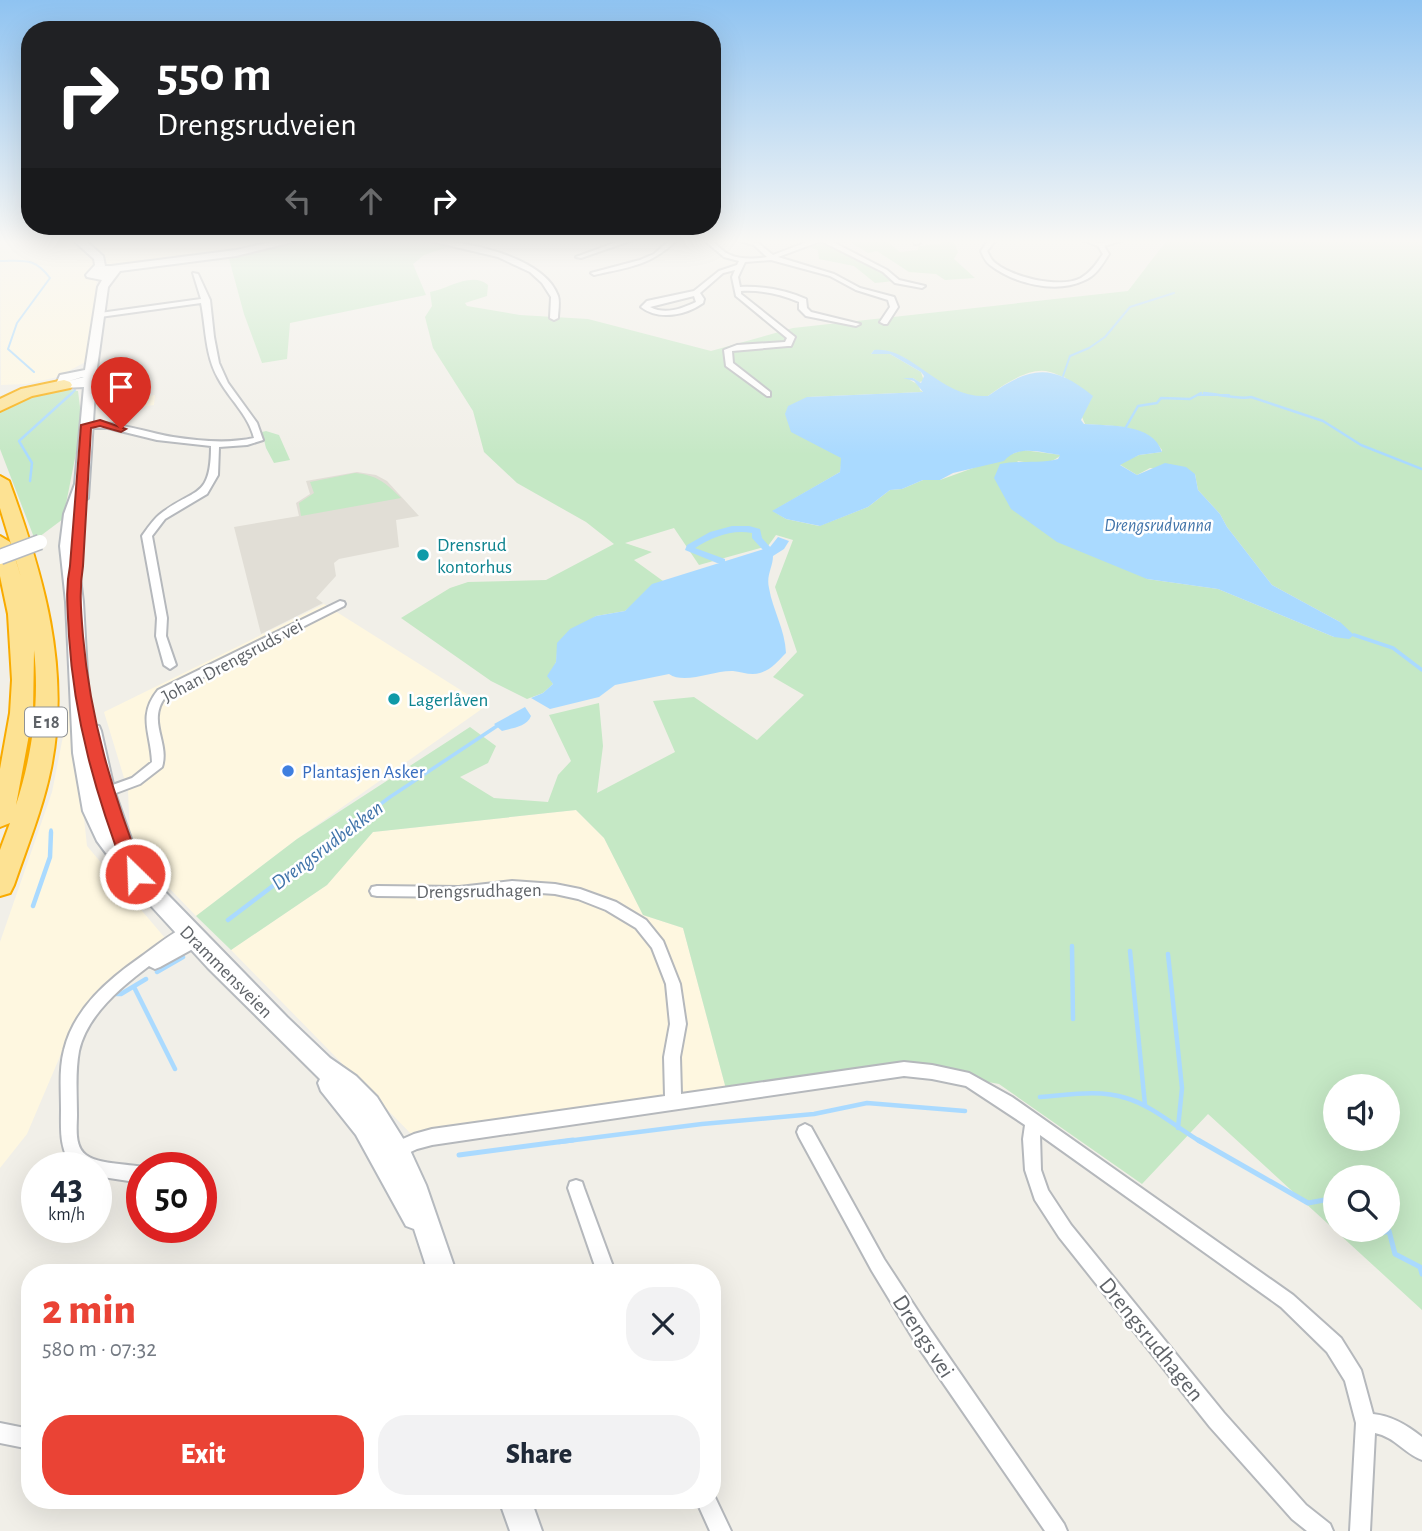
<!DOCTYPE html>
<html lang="en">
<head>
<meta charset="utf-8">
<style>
  body { margin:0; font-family:"Alegreya Sans",sans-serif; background:#f2f2f3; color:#1f2937; height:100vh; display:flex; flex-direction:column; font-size:26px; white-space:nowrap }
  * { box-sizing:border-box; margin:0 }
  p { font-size:23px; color:#747a83 }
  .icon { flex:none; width:38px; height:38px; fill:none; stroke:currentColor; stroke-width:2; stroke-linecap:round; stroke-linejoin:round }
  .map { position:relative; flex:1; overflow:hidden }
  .details { position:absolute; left:21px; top:1264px; width:700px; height:245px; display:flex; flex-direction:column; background:#fff; border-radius:28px; box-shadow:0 7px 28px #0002 }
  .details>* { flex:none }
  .banner { position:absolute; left:21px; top:21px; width:700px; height:214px; border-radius:28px; box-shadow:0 7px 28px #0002; background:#202124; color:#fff; overflow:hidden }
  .controls { position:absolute; left:1323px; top:1074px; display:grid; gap:14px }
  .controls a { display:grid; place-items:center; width:77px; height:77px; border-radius:50%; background:#fff; box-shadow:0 7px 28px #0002; font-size:35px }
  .speed { position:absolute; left:21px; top:1152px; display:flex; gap:14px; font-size:35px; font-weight:700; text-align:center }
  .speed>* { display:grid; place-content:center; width:91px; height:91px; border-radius:50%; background:#fff; box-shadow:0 7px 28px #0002; line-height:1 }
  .speed small { font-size:18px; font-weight:400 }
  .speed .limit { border:10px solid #d22; background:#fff; color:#111 }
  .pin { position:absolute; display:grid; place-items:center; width:60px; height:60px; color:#fff; margin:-72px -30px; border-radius:50% 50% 50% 0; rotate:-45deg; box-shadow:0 0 7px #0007 }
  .pin .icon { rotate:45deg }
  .me { position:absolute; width:77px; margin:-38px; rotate:336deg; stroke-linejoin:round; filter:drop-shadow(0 0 5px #0008) }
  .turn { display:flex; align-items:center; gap:24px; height:147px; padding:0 21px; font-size:32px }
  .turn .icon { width:91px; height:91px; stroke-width:2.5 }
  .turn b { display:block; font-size:49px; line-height:60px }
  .lanes { display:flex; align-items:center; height:66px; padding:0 21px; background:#0003; justify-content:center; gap:35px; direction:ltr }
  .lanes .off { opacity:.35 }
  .round { display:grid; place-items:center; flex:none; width:74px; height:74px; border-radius:28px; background:#f2f2f3 }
  .head { display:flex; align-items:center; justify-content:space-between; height:119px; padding:0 21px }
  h1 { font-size:42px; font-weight:800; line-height:52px; color:#ea4335 }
  .button { display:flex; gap:14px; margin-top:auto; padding:14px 21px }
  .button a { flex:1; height:80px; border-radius:28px; background:#ea4335; color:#fff; font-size:28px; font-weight:800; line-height:80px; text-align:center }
  .button a+a { background:#f2f2f3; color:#1f2937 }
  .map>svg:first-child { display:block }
  .commercial { fill:#fef7e0 }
  .education { fill:#e1ded6 }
  .green { fill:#c5e8c5; fill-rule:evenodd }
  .water { fill:#aadaff }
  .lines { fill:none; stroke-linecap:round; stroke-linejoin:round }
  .stream-far4 { stroke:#aadaff; stroke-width:2 }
  .stream-far3 { stroke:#aadaff; stroke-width:2.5 }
  .stream-far2 { stroke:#aadaff; stroke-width:3.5 }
  .stream-far1 { stroke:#aadaff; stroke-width:4.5 }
  .stream { stroke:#aadaff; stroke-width:5 }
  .canal { fill:#aadaff; fill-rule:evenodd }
  .street-casing { stroke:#b5b8bc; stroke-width:4 }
  .secondary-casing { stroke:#b6babf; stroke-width:4 }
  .highway-casing { stroke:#f9ab00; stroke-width:4 }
  .street { fill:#fff; fill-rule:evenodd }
  .secondary { fill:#fff; fill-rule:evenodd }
  .highway { fill:#fde293; fill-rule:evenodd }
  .secondary-bridge-casing { stroke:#b6babf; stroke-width:17; stroke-linecap:butt }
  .secondary-bridge { stroke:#fff; stroke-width:14 }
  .route { fill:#ea4335; stroke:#982c22; stroke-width:2 }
  .culture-dot { fill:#0f9aa8; stroke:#fff; stroke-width:2.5 }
  .shop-dot { fill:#3f7fe0; stroke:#fff; stroke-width:2.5 }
  .labels { text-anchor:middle; stroke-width:5; stroke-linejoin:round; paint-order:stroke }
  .far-water-label { font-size:18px; font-style:italic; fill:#4174aa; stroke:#fff }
  .shield { fill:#fff; stroke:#8f9295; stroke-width:2 }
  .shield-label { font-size:18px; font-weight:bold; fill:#5f6368 }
  .culture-label { font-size:19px; fill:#0d838f; stroke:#fff; text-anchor:start }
  .street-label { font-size:19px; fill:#5f6368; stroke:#fff }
  .shop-label { font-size:19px; fill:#366cbe; stroke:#fff; text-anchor:start }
  .water-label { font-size:21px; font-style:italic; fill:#4174aa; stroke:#fff }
  .near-street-label { font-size:23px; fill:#5f6368; stroke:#fff }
</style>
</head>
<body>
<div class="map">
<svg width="1422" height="1531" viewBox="0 0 1422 1531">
  <rect width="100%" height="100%" fill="#f1efe8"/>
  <path class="commercial" d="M0 240H251L258 249 98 268 87 361 58 377 26 384 1 385Z
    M155 395 154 405 105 412 106 402H124L125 400 136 398 137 400H142V397Z
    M324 604 486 706 297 839 196 916 145 863 130 835 128 791 104 712Z
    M71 696 87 846 165 938 108 981 78 1014 27 1134 0 1168V942L52 792Z
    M576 810 604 838 643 915 683 928 726 1089 418 1141 231 950 327 885 373 832Z"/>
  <path class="education" d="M357 472 376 475 387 481 419 516 396 520 399 547 339 559 334 563 336 576 316 598 323 603 261 634 234 527 299 516 296 503 310 494 306 481Z"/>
  <path class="green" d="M298 240H426L451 246 424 255 413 264 426 295 290 323 287 359 262 363 244 314 228 255Z
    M886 240 900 252 918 250 919 246 941 244V240H953L958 252 954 259 975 278 945 280 936 274 909 272 877 251 868 253 850 242 836 244 831 241Z
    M1167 240H1422V1310L1208 1114 1142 1184 999 1084 901 1066 726 1089 683 928 643 915 604 838 576 810 373 832 327 885 231 950 196 916 297 839 470 727 496 746 488 763 460 777 494 798 548 802 558 775 571 761 549 715 599 703 603 746 597 793 675 752 653 701 694 697 757 740 804 695 773 677 797 652 775 587 793 540 776 535 768 546 699 565 674 528 625 543 652 552 634 560 663 581 625 611 596 616 558 643 556 662 549 677 553 684 543 693 527 699 491 681 401 618 450 588 468 582 546 580 614 544 586 522 517 483 484 452 473 411 433 348 425 317 432 306 430 292C448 289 472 271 488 285L487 296 465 303 467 306 520 315 588 319 711 351 793 328 1128 291ZM874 350C906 348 929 381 956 392 966 396 977 397 988 396 1003 385 1030 366 1050 372 1055 373 1059 376 1065 377L1085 424C1112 426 1146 424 1162 450V452L1139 455 1119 464 1137 475 1150 468 1195 474 1198 490 1220 514 1227 527 1272 585 1340 622 1334 637 1218 589 1147 579 1017 461C1031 463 1050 466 1061 455L1023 450 940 480H923L902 489 890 490 868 507 819 526 786 519 773 511 840 472 842 458 820 446 807 397 923 392 920 390 919 385 910 380 913 378 919 382 924 381 921 372 890 354H871ZM1335 1087H1388V1139H1335ZM1335 1178H1388V1230H1335Z
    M820 242 827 243 883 271 894 281 875 283 854 266 819 259 818 250 806 246Z
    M63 389 78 391 82 423 63 519 35 540 0 449V412L17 398Z
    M266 431 279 435 290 460 274 463 266 448 262 432Z
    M355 473C377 475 386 483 401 498L301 516 299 503 314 493 310 482Z"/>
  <path class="water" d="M874 350C911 345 940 399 988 396 1030 366 1052 363 1093 396L1081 420 1084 424C1110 426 1153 423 1162 452L1139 455 1120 465 1137 475 1165 463 1186 467 1195 474 1198 490 1220 514 1227 527 1272 585 1340 622 1354 635 1349 639 1334 637 1218 589 1147 579 1057 542 1011 509 994 478 1000 464C1019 460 1038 464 1058 459L1060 455C1042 453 1018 444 1004 461L953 473 940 480H923L902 489 890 490 868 507 820 526 786 519 772 511 840 472 841 458 791 432 785 414 788 406 807 397 923 392 914 381 903 378H913L921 383 924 376 921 372 890 354H871Z
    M778 537 789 541 784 549 773 556C773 567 766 575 769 588 773 611 785 629 786 653 778 661 771 670 760 673 751 676 742 672 733 671 714 670 685 685 669 674L615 685 599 697 550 709 531 698 543 693 553 684 547 676 556 662 557 643 570 629 596 616 625 611 652 584 770 547Z
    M525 707 531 716C527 727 512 728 502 731L494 724Z"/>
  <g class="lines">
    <path class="stream-far4" d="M0 261C24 261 34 257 50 278L17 323 8 349 34 372
      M1063 376 1070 356 1089 348 1105 337 1130 307 1174 293
      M70 395 75 390
      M1198 395H1229"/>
    <path class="stream-far3" d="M1204 393C1218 394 1240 400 1251 397L1323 421 1361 445 1422 469
      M1126 427 1138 406 1157 403 1161 398 1190 399 1201 393
      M30 481 32 463 19 441 72 393"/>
    <path class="stream-far2" d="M1354 635 1393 648 1422 670
      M51 833V830
      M342 833 390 797 497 726"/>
    <path class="stream-far1" d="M33 906 50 857 51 832
      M228 920 344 832
      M1072 946 1073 1019
      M1130 951 1145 1105
      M1168 954 1182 1088 1178 1128
      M157 972 183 957
      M134 987 175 1069
      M114 994H121L146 979
      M1040 1097C1068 1095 1099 1089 1126 1098 1153 1106 1177 1128 1201 1142
      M559 1142 702 1124 814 1114 867 1103 965 1111"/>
    <path class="stream" d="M1198 1140 1308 1203 1330 1199 1335 1202
      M459 1155 573 1140
      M1355 1230 1365 1237 1389 1231 1395 1254 1420 1267 1422 1274"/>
    <path class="canal" d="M732 526H749L760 529 762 538 771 548 766 551 763 550 752 538V533C732 529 712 537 695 548L725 559V563H717L685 550 687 545 710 532Z"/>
    <g class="street-casing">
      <path id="street" d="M426 240C462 240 544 256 558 296 560 302 558 312 558 318L554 320 550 318 551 297 542 283 530 272 498 257Z
        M622 240H633L581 258 576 257Z
        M670 240H677C650 266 629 267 594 275L591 273 640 260 654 254Z
        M704 240C716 240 718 249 728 254 740 260 755 259 767 257L754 245 736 240 758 243 773 255 812 240H829L887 270 899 280 925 286 922 288 895 283 883 272 821 241 778 257 834 274 860 288 894 297 898 307 887 324H884L880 322 890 307 888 300 856 290 830 276 771 260 745 262 738 277 740 287C763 286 785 290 806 299L807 308 811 312 860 324 856 326 806 316 799 309V302C781 294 761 290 741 291V294L795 337 791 346H788L732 351 733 363 770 392V396H767L726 366 724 350 737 345 785 342 787 338 736 296 732 277 735 270 723 273 700 293 704 299 703 303C686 315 659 321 641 307L647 301 694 291 719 271 737 265 739 261 724 257ZM694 296 696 302C681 309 665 315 650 307Z
        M913 240H919L920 243 915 244Z
        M989 240H996L987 251C989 254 990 258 993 261 1009 277 1060 289 1081 278 1091 272 1097 263 1103 254L1098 246 1082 240 1100 243 1124 240 1104 246 1109 254C1102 265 1096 276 1083 281 1055 294 1013 283 990 265 985 261 983 256 981 251Z
        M193 273 198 274 210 300 214 337 219 363 228 383 257 423 263 440 247 445 219 447 218 475 207 494 165 519 152 536 167 618 166 636 176 665 170 669 164 665 156 636 157 618 142 536C147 529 153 520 159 515 193 487 211 501 211 446L157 440 108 428H86L82 425C98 416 152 434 173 437 199 441 228 444 254 438 248 414 229 399 218 378 205 355 206 328 201 303L100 317 96 315 100 313 201 299Z
        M340 601 344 602 345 604 344 606 166 696C146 721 170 742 162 767L140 784 100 799 96 797 94 794 96 791 132 778 152 762C151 733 137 716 158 690Z
        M512 881 555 884 580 889 616 902 646 920 663 941 680 984 686 1024 680 1057 681 1094 904 1062 932 1065 969 1073 1012 1097 1293 1295 1341 1338 1361 1370 1373 1414C1392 1416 1407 1425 1422 1437V1460C1404 1453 1395 1437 1375 1433L1370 1531H1350L1356 1423 1345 1381 1327 1352 1281 1307 1040 1135 1041 1170 1048 1190 1071 1225 1224 1413 1306 1505 1330 1524 1333 1531H1307L1292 1519 1210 1427 1059 1237 1035 1200 1025 1170 1023 1139 1025 1125 966 1086 932 1079 904 1076 432 1145 417 1149 393 1160 387 1158 385 1152 387 1146 414 1134 432 1129 665 1096 664 1057 670 1024 666 984 652 948 636 928 606 910 578 899 555 894 512 891 459 897 377 896 372 895 370 891 372 887 377 886 459 887Z
        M188 926 193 928 195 932 193 936 200 937 202 941 200 945 160 967 155 969 149 966C121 987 87 1015 79 1051 75 1072 77 1094 77 1115 77 1128 74 1146 86 1155 97 1164 128 1164 143 1167L142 1183 96 1176V1167L73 1166C59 1150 61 1129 61 1109 61 1090 59 1069 64 1050 74 1008 109 979 142 956 156 946 172 932 188 926Z
        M805 1124 811 1127 884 1259 931 1331 1064 1524 1067 1531H1045L917 1345 872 1271 799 1137 797 1132 799 1127Z
        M576 1180 582 1182 584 1188 615 1272H597L568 1188 570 1182Z
        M0 1423 30 1429V1449L0 1443Z
        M712 1492 713 1493 731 1531H710L696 1500H712Z"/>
    </g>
    <g class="secondary-casing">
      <path id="secondary" d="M73 240H85L103 256 105 266H111L236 250 280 240H301L236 256 120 271 108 287 96 375 88 498 82 502 76 546 83 602 90 725 99 726 101 731 115 793 136 853 133 859 287 1017 330 1058 356 1076 377 1097 409 1148 426 1185 456 1272H428L414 1229 406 1226 356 1135 321 1091 318 1083 320 1079 208 968 120 872 97 841 83 811 73 753 66 602 60 546 64 514 75 484 84 387 62 388 56 384 60 375 85 370 98 287 102 280 87 277 86 275 95 265 94 259ZM82 377H84L69 381Z
        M499 1500H531L542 1531H510Z"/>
    </g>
    <g class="highway-casing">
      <path id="highway" d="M64 380 70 382 72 385 70 388 32 396 0 411V399L21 389Z
        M0 476 9 481C43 574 71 668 51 768 43 808 27 847 14 885L10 893 0 896V850L10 823 0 827V769L10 713 12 680 8 614 0 576V536L10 542 21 577 0 508ZM34 650C40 702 32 756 16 805L33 713Z"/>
    </g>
    <use href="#street" class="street"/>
    <use href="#secondary" class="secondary"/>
    <use href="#highway" class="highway"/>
    <g class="secondary-bridge-casing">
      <path id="secondary-bridge" d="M0 557 40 542"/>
    </g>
    <use href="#secondary-bridge" class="secondary-bridge"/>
  </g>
  <linearGradient id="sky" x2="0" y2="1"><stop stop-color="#8fc3f1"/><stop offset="0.53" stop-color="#f9f8f5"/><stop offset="1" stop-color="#f9f8f5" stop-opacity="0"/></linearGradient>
  <rect width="1422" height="455" fill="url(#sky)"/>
  <path class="route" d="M100 420 126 429 121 432 100 426 91 428 83 566C79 590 81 612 83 636 90 719 113 796 144 874L141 879H129L126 874C96 796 74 719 69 636 68 612 65 590 70 566L81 425Z"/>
  <g class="culture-dot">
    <circle cx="423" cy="555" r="7"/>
    <circle cx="394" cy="699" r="7"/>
  </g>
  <circle class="shop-dot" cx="288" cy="771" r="7"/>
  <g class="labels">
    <g class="far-water-label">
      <text x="1158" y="531">Drengsrudvanna</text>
    </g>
    <rect class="shield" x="25" y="707.5" width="42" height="29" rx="5"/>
    <g class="shield-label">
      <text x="46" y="728">E 18</text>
    </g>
    <g class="culture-label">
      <text x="437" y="551">Drensrud<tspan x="437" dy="22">kontorhus</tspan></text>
      <text x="408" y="706">Lagerlåven</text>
    </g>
    <g class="street-label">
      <text transform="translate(232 660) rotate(-28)" y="7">Johan Drengsruds vei</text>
      <text transform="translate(479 890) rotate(-1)" y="7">Drengsrudhagen</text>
      <text transform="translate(227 971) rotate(45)" y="7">Drammensveien</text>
    </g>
    <g class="shop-label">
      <text x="302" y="778">Plantasjen Asker</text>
    </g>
    <g class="water-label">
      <text transform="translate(327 845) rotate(-37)" y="7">Drengsrudbekken</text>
    </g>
    <g class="near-street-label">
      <text transform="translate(924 1336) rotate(57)" y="8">Drengs vei</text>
      <text transform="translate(1152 1339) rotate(51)" y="8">Drengsrudhagen</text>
    </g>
  </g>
</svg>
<div class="controls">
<a><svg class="icon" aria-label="sound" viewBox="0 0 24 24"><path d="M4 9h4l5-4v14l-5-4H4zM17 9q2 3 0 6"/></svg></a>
<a><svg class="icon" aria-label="search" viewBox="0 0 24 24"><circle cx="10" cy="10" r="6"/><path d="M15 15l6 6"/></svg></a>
</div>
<div class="speed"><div>43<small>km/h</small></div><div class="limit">50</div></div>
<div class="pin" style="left:121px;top:429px;background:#d93025"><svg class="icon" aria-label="arrive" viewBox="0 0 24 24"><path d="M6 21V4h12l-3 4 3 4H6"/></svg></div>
<svg class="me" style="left:135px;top:874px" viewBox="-20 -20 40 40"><circle r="17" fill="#ea4335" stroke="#fff" stroke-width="3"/><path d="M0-11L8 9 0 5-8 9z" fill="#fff"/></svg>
<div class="banner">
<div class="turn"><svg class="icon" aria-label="right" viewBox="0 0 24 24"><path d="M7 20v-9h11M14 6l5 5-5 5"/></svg><div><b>550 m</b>Drengsrudveien</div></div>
<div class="lanes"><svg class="icon off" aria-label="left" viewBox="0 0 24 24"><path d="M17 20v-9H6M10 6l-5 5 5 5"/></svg><svg class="icon off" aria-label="ahead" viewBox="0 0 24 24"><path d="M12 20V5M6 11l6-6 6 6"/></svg><svg class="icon" aria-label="right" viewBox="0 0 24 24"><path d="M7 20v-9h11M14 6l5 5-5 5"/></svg></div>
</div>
<section class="details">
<div class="head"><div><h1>2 min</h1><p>580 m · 07:32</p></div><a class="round"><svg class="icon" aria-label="close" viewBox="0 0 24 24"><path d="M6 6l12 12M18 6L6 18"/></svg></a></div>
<div class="button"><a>Exit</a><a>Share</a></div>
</section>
</div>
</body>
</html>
